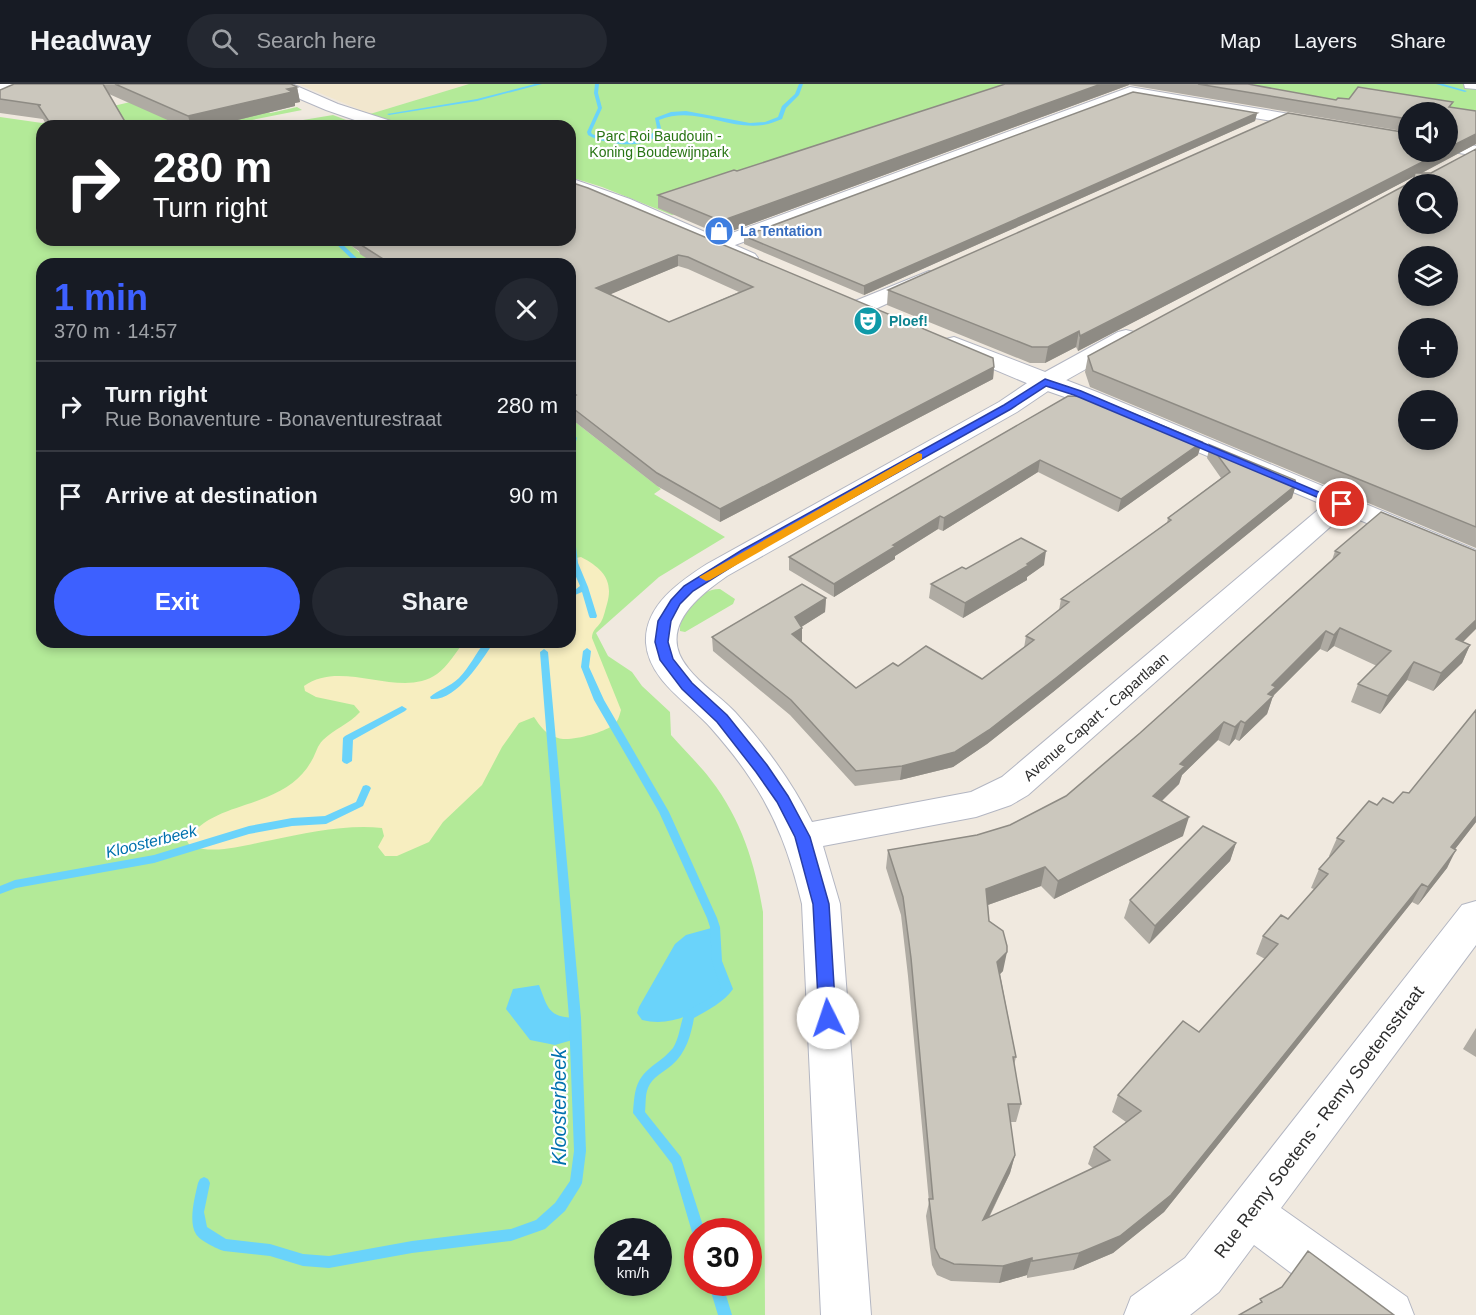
<!DOCTYPE html>
<html lang="en">
<head>
<meta charset="utf-8">
<style>
  body { margin:0; font-family:Helvetica,sans-serif; background:#242831; color:#f1f3f6; height:100vh; display:flex; flex-direction:column; font-size:22px; white-space:nowrap }
  * { box-sizing:border-box; margin:0 }
  p { font-size:20px; color:#9ea1a6 }
  .icon { flex:none; width:33px; height:33px; fill:none; stroke:currentColor; stroke-width:2; stroke-linecap:round; stroke-linejoin:round }
  .map { position:relative; flex:1; overflow:hidden }
  .panel { position:absolute; left:36px; top:174px; width:540px; height:390px; display:flex; flex-direction:column; background:#171b24; border-radius:18px; box-shadow:0 3px 9px #0003 }
  .panel>* { flex:none }
  .hud { position:absolute; left:36px; top:36px; width:540px; height:126px; border-radius:18px; box-shadow:0 3px 9px #0003; background:#202124; color:#fff; overflow:hidden }
  .fabs { position:absolute; left:1398px; top:18px; display:grid; gap:12px }
  .fabs a { display:grid; place-items:center; width:60px; height:60px; border-radius:50%; background:#171b24; box-shadow:0 3px 9px #0003; font-size:30px }
  .speed { position:absolute; left:594px; top:1134px; display:flex; gap:12px; font-size:30px; font-weight:700; text-align:center }
  .speed>* { display:grid; place-content:center; width:78px; height:78px; border-radius:50%; background:#171b24; box-shadow:0 3px 9px #0003; line-height:1 }
  .speed small { font-size:15px; font-weight:400 }
  .speed .limit { border:9px solid #d22; background:#fff; color:#111 }
  .pin { position:absolute; display:grid; place-items:center; width:51px; height:51px; color:#fff; margin:-26px; border:3px solid #fff; border-radius:50%; box-shadow:0 2px 6px #0007 }
  .me { position:absolute; width:66px; margin:-33px; rotate:356deg; stroke-linejoin:round; filter:drop-shadow(0 0 4px #0008) }
  .turn { display:flex; align-items:center; gap:21px; height:126px; padding:0 18px; font-size:27px }
  .turn .icon { width:78px; height:78px; stroke-width:2.5 }
  .turn b { display:block; font-size:42px; line-height:51px }
  .round { display:grid; place-items:center; flex:none; width:63px; height:63px; border-radius:32px; background:#242831 }
  .headline { display:flex; align-items:center; justify-content:space-between; height:102px; padding:0 18px }
  h1 { font-size:36px; font-weight:700; line-height:45px; color:#3d60ff }
  .button { display:flex; gap:12px; margin-top:auto; padding:12px 18px }
  .button a { flex:1; height:69px; border-radius:36px; background:#3d60ff; color:#fff; font-size:24px; font-weight:700; line-height:69px; text-align:center }
  .button a+a { background:#242831; color:#f1f3f6 }
  ul { padding:0; list-style:none }
  li { display:flex; align-items:center; gap:18px; height:90px; padding:0 18px; border-top:2px solid #363941 }
  li div { flex:1 }
  li b { display:block; font-size:22px }
  li em { font-style:normal }
  header { display:flex; align-items:center; gap:36px; box-sizing:border-box; height:84px; padding:0 30px; background:#171b24; border-bottom:2px solid #363941 }
  header strong { font-size:28px }
  nav { display:flex; gap:33px; margin-inline-start:auto; font-size:21px }
  .search { width:420px; height:54px; background:#242831; display:flex; align-items:center; gap:15px; box-sizing:border-box; padding:0 21px; border-radius:33px; color:#9ea1a6; font-size:22px }
  .map>svg:first-child { display:block }
  .education { fill:#f2e7ce }
  .green { fill:#b3ea98; fill-rule:evenodd }
  .sand { fill:#f7eec0 }
  .water { fill:#6ad3fa }
  .lines { fill:none; stroke-linecap:round; stroke-linejoin:round }
  .stream { fill:#6ad3fa; fill-rule:evenodd }
  .pedestrian-casing { stroke:#b3b6c2; stroke-width:2 }
  .minor-casing { stroke:#b3b6c2; stroke-width:2 }
  .tertiary-casing { stroke:#b3b6c2; stroke-width:2 }
  .pedestrian { fill:#fff; fill-rule:evenodd }
  .minor { fill:#fff; fill-rule:evenodd }
  .tertiary { fill:#fff; fill-rule:evenodd }
  .wall { fill:#afaba3; fill-rule:evenodd }
  .shaded-wall { fill:#8e8b84 }
  .building { fill:#cbc7bd; stroke:#8e8b84; stroke-width:1.5; fill-rule:evenodd }
  .route { fill:#3d60ff; stroke:#283ea6; stroke-width:1.5 }
  .slow { fill:#f59e0b }
  .labels { text-anchor:middle; stroke-width:4.5; stroke-linejoin:round; paint-order:stroke }
  .far-park-label { font-size:14px; fill:#287414; stroke:#fff }
  .far-shop-label { font-size:14px; font-weight:bold; fill:#366cbe; stroke:#fff; text-anchor:start }
  .far-culture-label { font-size:14px; font-weight:bold; fill:#0d838f; stroke:#fff; text-anchor:start }
  .street-label { font-size:15px; fill:#2e2e2e; stroke:#fff }
  .water-label { font-size:16px; font-style:italic; fill:#0171ae; stroke:#fff }
  .near-street-label { font-size:18px; fill:#2e2e2e; stroke:#fff }
  .near-water-label { font-size:20px; font-style:italic; fill:#0171ae; stroke:#fff }
</style>
</head>
<body>
<header>
<strong>Headway</strong>
<div class="search"><svg class="icon" aria-label="search" viewBox="0 0 24 24"><circle cx="10" cy="10" r="6"/><path d="M15 15l6 6"/></svg>Search here</div>
<nav><a>Map</a><a>Layers</a><a>Share</a></nav>
</header>
<div class="map">
<svg width="1476" height="1231" viewBox="0 0 1476 1231">
  <rect width="100%" height="100%" fill="#f0e9df"/>
  <path class="education" d="M298 0H469L370 30Z"/>
  <path class="green" d="M469 0H1080L672 131 602 103 570 93V42H407L370 30Z
    M1188 0H1476V29L1352 19Z
    M168 9 271 29 297 23 302 26 232 40 235 42H42V156H344L374 180H42V558H570V334L661 405 654 410 725 453 659 493 596 549 608 572 632 588 642 602 670 628 671 651C684 666 699 680 711 696 741 735 755 779 763 828L765 1231H0V33L42 39ZM608 1148H658V1198H608ZM698 1148H748V1198H698Z
    M333 31 362 42H267Z
    M720 505 735 515 733 520 685 548 680 547C679 528 701 504 720 505Z"/>
  <path class="sand" d="M581 473C602 484 614 496 607 520 605 526 604 533 601 538 597 544 592 546 592 554L621 626C619 633 618 638 612 642 602 649 569 658 558 654 546 651 540 642 534 633L519 639 502 663 482 701 443 738 429 758 397 772H385L378 763 384 752 382 744C347 740 306 749 272 756 245 761 217 771 190 762L187 757C204 729 239 725 267 713 286 705 302 695 312 676 316 669 317 662 323 656 334 645 349 640 360 628L354 621 316 613 305 607 304 602C342 574 401 616 437 590 447 583 456 568 464 558H570V475Z"/>
  <path class="water" d="M715 843 717 877 727 905C704 926 674 944 642 936L637 929 639 923 675 860 686 851Z
    M539 901C548 924 548 933 575 934L576 955 555 961 530 956 506 925 513 905Z"/>
  <g class="lines">
    <path class="stream" d="M535 0H542L477 17 389 31 387 30 477 15Z
      M595 0H599L598 9 602 24 591 48 592 50C612 58 643 64 657 44L655 34 671 28 686 27 750 39 765 38 778 33 782 22 795 10 799 0H803L799 11 786 24 782 35C776 37 770 40 763 41 727 46 695 21 659 36L661 44C660 47 658 50 656 52 642 66 603 60 588 51L587 48 598 24 594 9Z
      M1436 0H1443L1467 7 1465 8Z
      M332 156H338L363 180H357Z
      M570 347 572 348 577 354 574 364 570 366Z
      M570 444 574 446 578 479 588 503 597 532 596 534H590L589 532 582 508 575 511 571 509 580 502 570 479Z
      M485 558H494C481 577 457 617 431 615L430 613C438 606 450 603 459 594 469 584 476 569 485 558Z
      M587 564 591 567 589 583 604 616 669 728 717 834 720 843 722 877 733 905C724 918 708 926 694 934 691 951 686 969 672 981 664 988 652 993 648 1004 645 1011 646 1020 645 1028L681 1073 705 1148H698V1154L694 1152 692 1148 672 1080 633 1029C635 1005 635 995 655 980 662 975 668 970 673 964 680 953 680 939 685 928L708 915 721 904 712 877 710 843 707 834 659 728 594 616 581 583 583 567Z
      M544 565 548 568 581 934 586 1067 582 1099 580 1103 565 1127 545 1145 511 1157 412 1169 329 1184 303 1182 270 1172 224 1167C217 1165 199 1156 196 1150 188 1138 195 1112 198 1099L200 1095 204 1093 208 1095 210 1099 204 1128 207 1143 226 1155 270 1160 303 1170 329 1172 412 1157 511 1145 536 1136 555 1119 570 1097 574 1067 569 934 540 568Z
      M402 622 407 625 405 627 353 656 352 677 347 680 344 679 342 677 343 654 345 652Z
      M366 701 369 702 371 704 363 722 326 740 292 742 249 750 154 779 16 804 0 810V802L15 796 154 771 249 742 292 734 325 732 356 718 363 702Z
      M708 1198H722L732 1231H718Z"/>
    <g class="pedestrian-casing">
      <path id="pedestrian" d="M1464 0H1476V5L1465 4Z"/>
    </g>
    <g class="minor-casing">
      <path id="minor" d="M0 0H22L20 3 0 11Z
        M1130 3 1408 50V60L1131 13 727 164H713L710 160 713 156Z
        M1448 57 1476 62V72L1448 67Z
        M929 187 936 189 940 193 936 197 871 227 863 229 855 227 852 222 855 217Z
        M1126 246 1134 248 1137 253 1134 258 1054 303 1017 328 727 492C698 512 656 545 688 584 701 601 720 612 735 628 765 661 792 698 812 738L971 708 1002 693 1332 414 1342 412 1352 414 1356 420 1028 711 1011 721 976 733 823 762 840 820 871 1231H821L802 820C791 775 777 733 750 694 739 677 725 660 711 644 689 619 649 597 646 559 644 522 679 498 707 480L999 318 1036 293 1118 248Z
        M1476 817V861L1281 1124 1407 1213 1414 1231H1347L1254 1161 1219 1208 1190 1231H1124L1131 1213 1185 1174 1462 821Z"/>
    </g>
    <g class="tertiary-casing">
      <path id="tertiary" d="M270 0H292L338 20 394 38 396 42H372L326 26 272 3Z
        M570 94 630 115 755 170 758 174 755 178 748 180 741 178 616 123 570 106Z
        M954 253 1097 308 1476 466V485L1079 318 1036 303 946 265 942 260 946 255Z"/>
    </g>
    <use href="#pedestrian" class="pedestrian"/>
    <use href="#minor" class="minor"/>
    <use href="#tertiary" class="tertiary"/>
  </g>
  <path class="wall" d="M14 0H291L297 3 300 18 295 19V22L213 42H181L109 10 127 42H47L43 35 0 29V6Z
    M1005 0H1248L1336 16 1349 15 1451 23 1476 60 1422 89H1431L1476 65V464L1090 303 1085 288 1088 272 1411 99 1413 93 1078 267 1076 263 1045 279H1030L887 221 888 206 1448 68 1408 28V48L1129 1 721 151 658 124V111L737 87Z
    M1257 29 1255 37 864 211 744 160V152Z
    M570 98 994 283 993 295 720 438 657 402 570 334V180H375L360 170 359 167 350 161V156H570ZM678 182 688 185 739 208 669 238 610 210Z
    M1068 312 1198 371 1118 428 1038 388 943 447 938 445 895 472V475L834 513 789 486V473Z
    M1210 361 1292 414 1053 608 987 660 953 683 900 696 855 702 790 631 713 567 712 553 826 514 825 528 801 543 802 544V558L856 604 898 582 982 595 1024 564 1026 552 1059 526 1061 515 1167 439 1168 434 1221 394 1207 374Z
    M1335 467H1476L1463 558 1470 561 1462 579 1433 607 1407 596 1380 630 1351 618 1358 600 1377 582 1334 562 1327 568 1320 565 1273 612 1267 630 1239 657 1235 655 1229 662 1218 656 1182 691 1179 700 1162 717 1183 752 1054 815 1041 802 988 821 989 837 1003 887 1000 890 1016 973 1014 981 1021 1020 1016 1038H1010L1015 1071 1010 1089 989 1134 1093 1084 1088 1080 1094 1063 1126 1038 1112 1028 1118 1011 1199 948 1265 875 1256 870 1263 852 1288 835 1314 805 1311 804 1319 785 1330 773 1329 772 1337 754 1377 721 1393 719 1476 738 1455 765 1447 784 1418 821 1412 818 1164 1128 1113 1169 1073 1186 1027 1194V1191L999 1199 951 1197 937 1191 932 1181 926 1132 929 1118 908 892 901 831 886 784 888 766 977 751 1010 741 1066 712 1140 649 1332 476Z
    M1044 481 1027 493V496L963 534 929 514 931 500 966 485Z
    M1236 759 1230 777 1149 860 1124 834 1130 816Z
    M1476 944V973L1463 965Z"/>
  <path class="shaded-wall" d="M1101 0H1129V1L721 151V137Z
    M297 3 300 18 295 19V22L213 42H191L188 32Z
    M1257 29 1255 37 864 211V202Z
    M1476 50V60L1414 93 1415 89 1413 93 1078 267 1080 252 1442 68H1448V64Z
    M678 171V182L597 216 596 204Z
    M1079 247 1076 263 1045 279 1048 263Z
    M994 283 993 295 720 438V425Z
    M1202 358 1198 371 1118 428 1121 415Z
    M1040 376 1038 388 943 447 944 434Z
    M1296 401 1292 414 1053 608 987 660 953 683 900 696 902 682Z
    M940 432 938 445 895 472V475L834 513V500L893 461Z
    M1046 467 1044 481 1027 493V496L963 534 965 519 1027 480Z
    M826 514 825 528 795 547V533Z
    M1476 536V545L1448 573 1456 555Z
    M802 544V558L792 550Z
    M1340 544 1334 562 1327 568 1334 551Z
    M1326 547 1320 565 1273 612 1267 630 1239 657 1245 639 1272 601Z
    M1470 561 1462 579 1433 607 1441 589Z
    M1414 578 1407 596 1380 630 1388 612Z
    M1241 637 1235 655 1229 662 1235 643Z
    M1224 638 1218 656 1182 691 1179 700 1148 730 1153 712 1180 680Z
    M1476 732V738L1442 782 1451 763Z
    M1189 733 1183 752 1054 815 1058 797Z
    M1236 759 1230 777 1149 860 1155 842Z
    M1456 766 1447 784 1418 821 1428 803Z
    M1045 783 1041 802 982 823 986 805Z
    M1422 800 1412 818 1164 1128 1113 1169 1073 1186 1079 1169Z
    M1007 868 1003 887 994 896 997 878Z
    M1015 1071 1010 1089 979 1153 983 1136Z
    M1032 1174 1027 1191 999 1199 1003 1182Z"/>
  <path class="building" d="M14 0H103L127 41 121 42H52L38 21H41L0 15V6Z
    M115 0H291L297 3 287 5 292 8 188 32Z
    M1005 0H1101L721 137 658 111 734 86 737 87Z
    M1198 0H1248L1336 16 1338 14 1349 15 1358 3 1453 18 1449 23 1476 27V50L1448 64V28H1408V35Z
    M1133 8 1257 29 864 202 744 152Z
    M1288 29 1408 49V68H1442L1080 252 1079 247 1048 263H1032L888 206Z
    M1476 65V443L1093 287 1088 272 1413 97 1415 89H1431ZM1408 100H1448V140H1408ZM1408 172H1448V212H1408ZM1408 244H1448V284H1408ZM1408 316H1448V356H1408Z
    M570 98 588 104 993 274 994 283 720 425 657 389 570 322V314L576 311 570 308V180H391L358 159 360 158 357 156H570ZM678 171 688 173 753 203 669 238 596 204Z
    M1068 312 1093 313 1202 358 1121 415 1040 376 944 434 940 432 893 461 896 462 834 500 789 473Z
    M1210 361 1295 396 1296 401 1056 594 989 646 955 668 902 682 856 687 791 616 712 553 802 500 826 514 795 533 802 544 792 550 856 604 893 579 898 582 926 562 982 595 1034 556 1026 552 1069 518 1061 515 1171 436 1168 434 1230 388Z
    M1381 428 1476 467V536L1456 555 1470 561 1441 589 1414 578 1388 612 1358 600 1391 567 1340 544 1334 551 1326 547 1272 601 1276 603 1268 610 1273 612 1245 639 1241 637 1235 643 1224 638 1180 680 1185 682 1153 712 1189 733 1058 797 1045 783 986 805 989 837 1003 847 1007 862V868L997 878 1016 973H1013L1021 1020H1008L1015 1071 983 1136 1110 1076 1094 1063 1141 1027 1118 1011 1183 937 1199 948 1278 860 1263 852 1281 831 1288 835 1328 790 1319 785 1344 757 1337 754 1369 717 1377 721 1383 714 1393 719 1403 708 1409 709 1476 626V732L1451 763 1456 766 1428 803 1422 800 1171 1111 1120 1152 1079 1169 1032 1177V1174L1003 1182 954 1180 940 1174 935 1164 929 1115H933L911 874 903 813 888 766 977 751 1010 741 1066 712 1140 649 1340 469 1335 467Z
    M1021 454 1046 467 1027 480 1029 481 965 519 931 500 962 483 966 485Z
    M1203 742 1236 759 1155 842 1130 816Z
    M1308 1167 1394 1231H1239L1262 1218 1260 1215 1282 1203Z"/>
  <path class="route" d="M1045 295 1081 307 1347 420 1346 422H1338L1074 311 1046 302 1011 325 750 471 693 507 680 520 671 537 668 558 673 575 692 599 727 631 767 681 788 712 810 753 829 820 836 934 834 939 828 941 822 939 819 934 813 820 795 753 777 718 756 688 717 638 682 605 660 576 655 558 658 537 671 516 684 502 742 466 1004 321Z"/>
  <path class="slow" d="M918 369 922 370V375L710 496 706 497 699 493Z"/>
  <defs>
    <g id="shop-disc" transform="scale(1.5)"><circle r="9.5" fill="#3f7fe0" stroke="#fff"/><path d="M-5-2.5h2.3a2.7 3.5 0 0 1 5.4 0H5L5.5 6h-11ZM-1.5-2.5h3a1.5 2.3 0 0 0-3 0Z" fill="#fff"/></g>
    <g id="theatre-disc" transform="scale(1.5)"><circle r="9.5" fill="#0f9aa8" stroke="#fff"/><path d="M-5-5.5Q0-4 5-5.5V0Q5 5 0 6Q-5 5-5 0ZM-3.3-2.5H-1v1.5H-3.3ZM1-2.5H3.3v1.5H1ZM-2.8 1Q0 5.5 2.8 1Z" fill="#fff"/></g>
  </defs>
  <g fill-rule="evenodd">
    <use href="#shop-disc" x="719" y="147"/>
    <use href="#theatre-disc" x="868" y="237"/>
  </g>
  <g class="labels">
    <g class="far-park-label">
      <text x="659" y="57">Parc Roi Baudouin -<tspan x="659" dy="16">Koning Boudewijnpark</tspan></text>
    </g>
    <g class="far-shop-label">
      <text x="740" y="152">La Tentation</text>
    </g>
    <g class="far-culture-label">
      <text x="889" y="242">Ploef!</text>
    </g>
    <g class="street-label">
      <text transform="translate(1096 633) rotate(-41)" y="5">Avenue Capart - Capartlaan</text>
    </g>
    <g class="water-label">
      <text transform="translate(151 757) rotate(-14)" y="6">Kloosterbeek</text>
    </g>
    <g class="near-street-label">
      <text transform="translate(1319 1038) rotate(-53)" y="6">Rue Remy Soetens - Remy Soetensstraat</text>
    </g>
    <g class="near-water-label">
      <text transform="translate(559 1023) rotate(-90)" y="7">Kloosterbeek</text>
    </g>
  </g>
</svg>
<div class="fabs">
<a><svg class="icon" aria-label="sound" viewBox="0 0 24 24"><path d="M4 9h4l5-4v14l-5-4H4zM17 9q2 3 0 6"/></svg></a>
<a><svg class="icon" aria-label="search" viewBox="0 0 24 24"><circle cx="10" cy="10" r="6"/><path d="M15 15l6 6"/></svg></a>
<a><svg class="icon" aria-label="layers" viewBox="0 0 24 24"><path d="M12 4l9 5-9 5-9-5zM3 14l9 5 9-5"/></svg></a>
<a>+</a>
<a>−</a>
</div>
<div class="speed"><div>24<small>km/h</small></div><div class="limit">30</div></div>
<div class="pin" style="left:1342px;top:420px;background:#d93025"><svg class="icon" aria-label="arrive" viewBox="0 0 24 24"><path d="M6 21V4h12l-3 4 3 4H6"/></svg></div>
<svg class="me" style="left:828px;top:934px" viewBox="-20 -20 40 40"><circle r="19" fill="#fff"/><path d="M0-13L10 11 0 6-10 11z" fill="#3d60ff"/></svg>
<div class="hud">
<div class="turn"><svg class="icon" aria-label="right" viewBox="0 0 24 24"><path d="M7 20v-9h11M14 6l5 5-5 5"/></svg><div><b>280 m</b>Turn right</div></div>
</div>
<section class="panel">
<div class="headline"><div><h1>1 min</h1><p>370 m · 14:57</p></div><a class="round"><svg class="icon" aria-label="close" viewBox="0 0 24 24"><path d="M6 6l12 12M18 6L6 18"/></svg></a></div>
<ul>
<li><svg class="icon" aria-label="right" viewBox="0 0 24 24"><path d="M7 20v-9h11M14 6l5 5-5 5"/></svg><div><b>Turn right</b><p>Rue Bonaventure - Bonaventurestraat</p></div><em>280 m</em></li>
<li><svg class="icon" aria-label="arrive" viewBox="0 0 24 24"><path d="M6 21V4h12l-3 4 3 4H6"/></svg><div><b>Arrive at destination</b></div><em>90 m</em></li>
</ul>
<div class="button"><a>Exit</a><a>Share</a></div>
</section>
</div>
</body>
</html>
